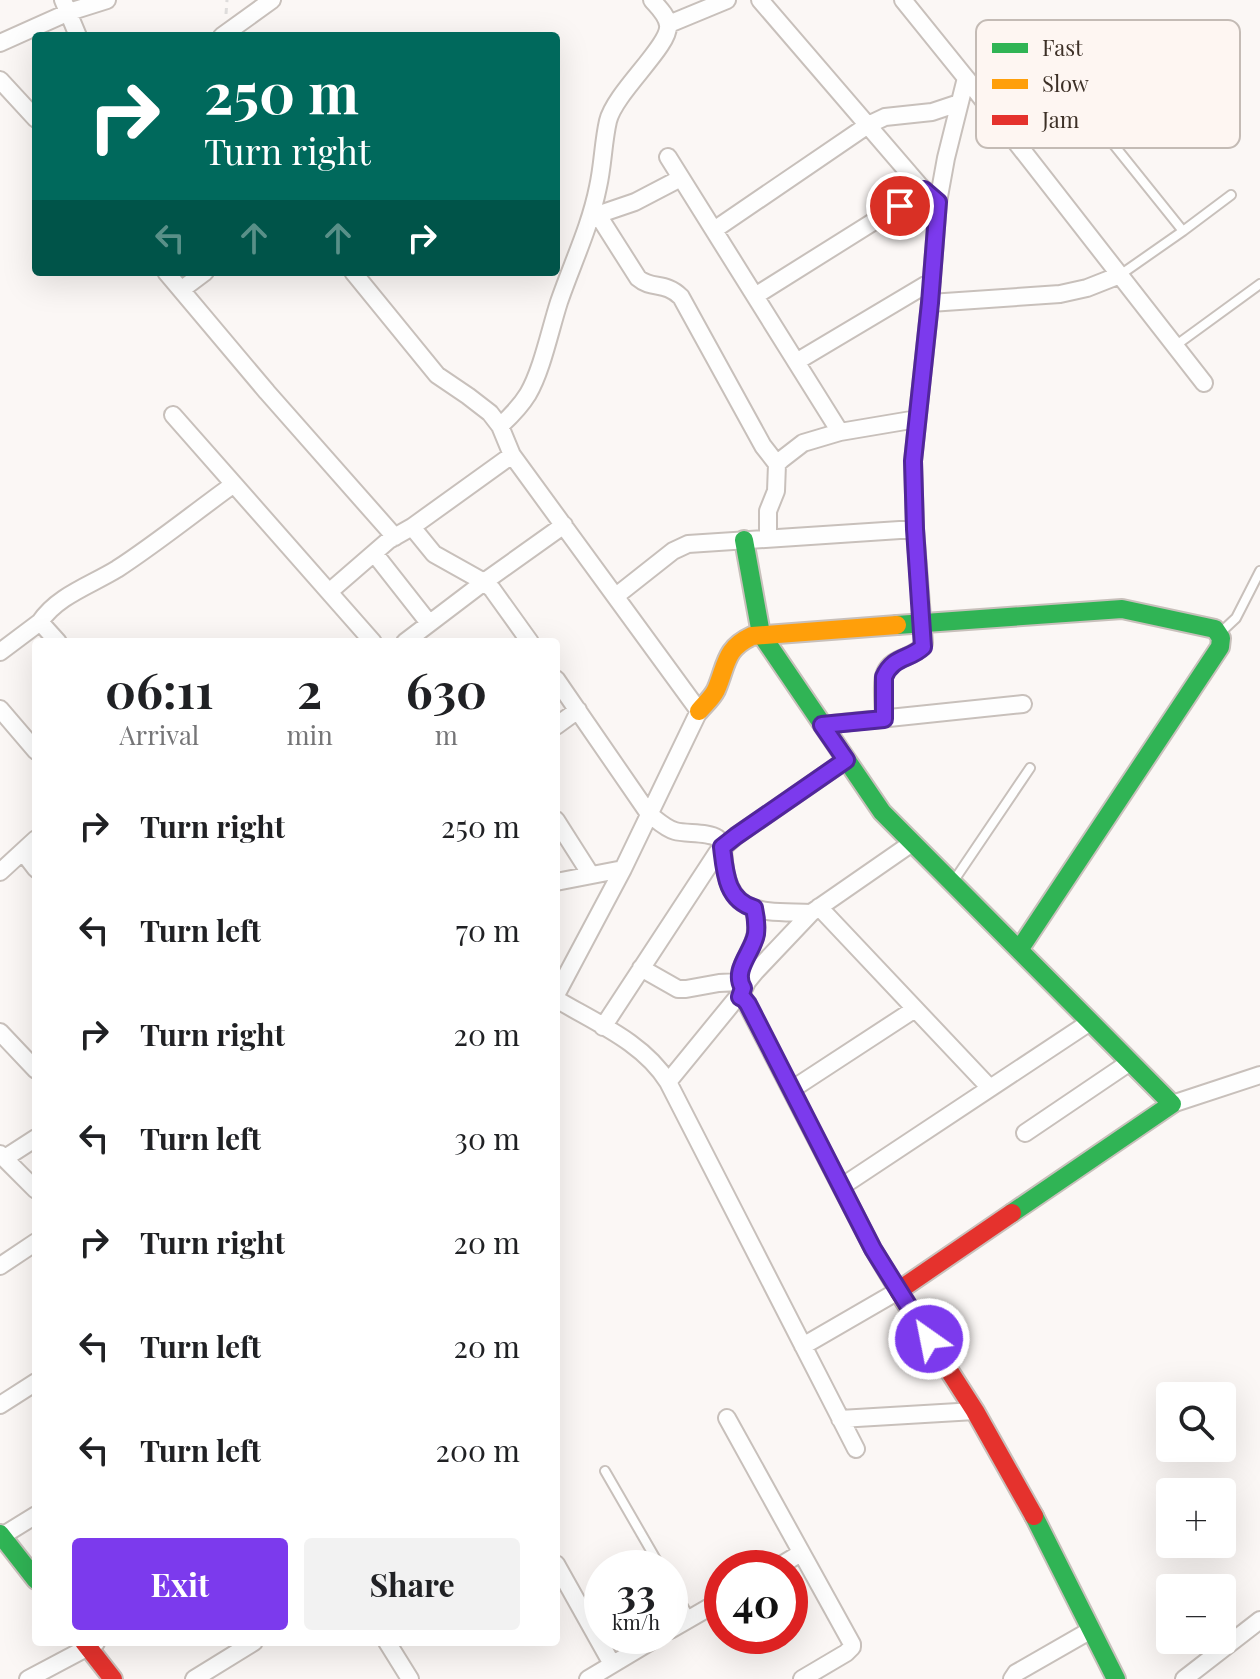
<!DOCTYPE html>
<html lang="en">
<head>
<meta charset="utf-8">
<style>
  body { margin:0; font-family:"Playfair Display",serif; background:#f2f2f2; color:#202124; height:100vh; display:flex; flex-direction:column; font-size:30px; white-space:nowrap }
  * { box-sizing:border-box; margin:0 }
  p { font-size:26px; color:#757577 }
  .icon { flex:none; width:44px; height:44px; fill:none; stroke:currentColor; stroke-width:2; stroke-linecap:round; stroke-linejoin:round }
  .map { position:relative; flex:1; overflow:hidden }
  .details { position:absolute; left:32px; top:638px; width:528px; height:1008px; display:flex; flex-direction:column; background:#fff; border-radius:8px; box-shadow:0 8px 32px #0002 }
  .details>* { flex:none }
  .hud { position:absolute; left:32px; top:32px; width:528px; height:244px; border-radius:8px; box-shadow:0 8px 32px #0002; background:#00695c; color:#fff; overflow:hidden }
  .controls { position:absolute; left:1156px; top:1382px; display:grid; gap:16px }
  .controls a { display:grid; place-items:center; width:80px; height:80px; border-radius:8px; background:#fff; box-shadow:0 8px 32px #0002; font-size:40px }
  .speed { position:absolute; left:584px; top:1550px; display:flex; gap:16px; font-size:40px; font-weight:700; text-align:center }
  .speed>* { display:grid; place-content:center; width:104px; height:104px; border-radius:50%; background:#fff; box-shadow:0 8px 32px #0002; line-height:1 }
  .speed small { font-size:20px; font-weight:400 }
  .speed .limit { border:12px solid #d22; background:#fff; color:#111 }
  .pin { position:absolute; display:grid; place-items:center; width:68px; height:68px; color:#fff; margin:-34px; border:4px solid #fff; border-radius:50%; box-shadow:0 2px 8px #0007 }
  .me { position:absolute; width:88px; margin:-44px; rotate:327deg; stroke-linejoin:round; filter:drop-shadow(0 0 6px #0008) }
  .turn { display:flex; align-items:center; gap:28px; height:168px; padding:0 40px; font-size:36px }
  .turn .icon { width:104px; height:104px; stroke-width:2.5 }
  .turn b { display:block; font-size:56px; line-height:68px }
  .lanes { display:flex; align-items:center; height:76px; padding:0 40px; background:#0003; justify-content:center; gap:40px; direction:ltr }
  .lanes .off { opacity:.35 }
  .eta { display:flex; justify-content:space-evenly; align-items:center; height:136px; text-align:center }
  .eta b { font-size:48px; font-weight:700; line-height:56px }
  .cta { display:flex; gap:16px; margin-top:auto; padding:16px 40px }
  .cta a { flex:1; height:92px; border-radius:8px; background:#7c3aed; color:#fff; font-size:32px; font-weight:700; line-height:92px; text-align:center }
  .cta a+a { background:#f2f2f2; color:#202124 }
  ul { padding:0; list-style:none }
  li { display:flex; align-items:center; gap:24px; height:104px; padding:0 40px }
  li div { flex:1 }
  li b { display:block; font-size:30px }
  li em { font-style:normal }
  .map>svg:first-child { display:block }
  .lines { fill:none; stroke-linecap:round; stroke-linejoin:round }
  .lane-casing { stroke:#c8c0bb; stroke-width:12 }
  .street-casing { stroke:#c8c0bb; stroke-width:20 }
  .fast-casing { stroke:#c8c0bb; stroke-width:22 }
  .slow-casing { stroke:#c8c0bb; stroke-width:22 }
  .jam-casing { stroke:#c8c0bb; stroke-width:22 }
  .path { stroke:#dfdddc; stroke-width:3; stroke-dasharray:6 6; stroke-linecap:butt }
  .lane { stroke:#fefefe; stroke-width:8 }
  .street { stroke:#fefefe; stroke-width:16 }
  .fast { stroke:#30b455; stroke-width:18 }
  .slow { stroke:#ff9f0a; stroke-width:18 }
  .jam { stroke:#e5322d; stroke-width:18 }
  .route-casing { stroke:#51269a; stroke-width:20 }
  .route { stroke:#7c3aed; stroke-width:14 }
  .key { fill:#fef6f2; stroke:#c4bbb5; stroke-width:2 }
  .key-label { font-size:22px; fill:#3d3027 }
</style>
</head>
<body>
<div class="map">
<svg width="1260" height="1679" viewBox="0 0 1260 1679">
  <rect width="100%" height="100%" fill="#fbf7f5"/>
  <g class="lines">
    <g class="lane-casing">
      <path id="lane" d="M1017 143 1071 98 1077 99 1183 231
        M1120 275 1183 231 1231 195
        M1175 346 1260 284
        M1220 633 1236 618 1260 571
        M955 879 1030 768
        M605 1471 661 1568
        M670 1584 690 1618"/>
    </g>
    <g class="street-casing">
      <path id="street" d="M63 0 78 36
        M760 0 920 186 938 202
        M669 24 727 0
        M222 36 272 0
        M0 43 69 12 107 0
        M966 78 1204 383
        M0 80 36 119
        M668 157 840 432 917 419
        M598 215 638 278C652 290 665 281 681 297L763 446 777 464
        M591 217 635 202 681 178
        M714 230 868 125 885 117 932 112 959 103
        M166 272 267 392 395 537
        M353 272 437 375 468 396 490 413 500 426 512 455 699 711 623 869 556 995
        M181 290 205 272
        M755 296 924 190
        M930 303 1060 294 1087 288 1120 275
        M796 362 932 281
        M173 415 373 642
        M500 426C511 416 520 407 528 394 542 370 550 330 559 302 572 264 590 227 598 187 603 165 603 143 608 121 615 92 671 45 668 25 667 15 658 7 652 0
        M412 527 434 554 484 582 492 589 530 642
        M768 538V511L776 491 777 464 781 460 803 443 840 432
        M374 553 429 623
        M329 592 389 540 412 527 512 455
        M616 596 673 551 688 544 915 529
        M40 622C57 596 91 585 117 569 157 543 195 512 234 484
        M405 642 484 582 564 525
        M0 652 40 622 58 642
        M556 679 649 814C657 820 665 828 675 831 685 834 709 832 717 838 724 843 723 854 724 861 729 918 766 911 811 913
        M0 709 36 751
        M884 719C884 707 881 683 885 673 892 655 917 659 924 643L915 529 913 461 930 303 938 202 946 158 966 78 903 0
        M822 725 1023 704
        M556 726 578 710
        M556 820 591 875
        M23 852 36 869
        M0 872 36 839
        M556 882 623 869
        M819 907 990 1088
        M641 968 678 989H686L719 983 739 982
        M743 988C733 972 749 956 754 940 758 929 756 919 754 908
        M740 997 747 982 756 971 811 913 912 843
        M556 999C596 1023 643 1042 668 1082L856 1449
        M603 1027 717 853 736 836 846 760
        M0 1032 36 1070
        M668 1082 735 1000 740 997 744 999 873 1249 898 1291 803 1346
        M791 1090 915 1009
        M1172 1104 1260 1075
        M1025 1133 1130 1062
        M0 1154 36 1190
        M5 1158 36 1138
        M841 1187 1090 1022
        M0 1266 36 1242
        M0 1405 36 1382
        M727 1418 852 1644V1647L846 1653 802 1679
        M840 1419 975 1411
        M2 1536 36 1515
        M556 1564 612 1664
        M776 1568 801 1553
        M670 1630 722 1600
        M387 1642 410 1679
        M28 1679 96 1643
        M194 1679 254 1642
        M588 1679 660 1636
        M1012 1679 1016 1673 1091 1630
        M1184 1679 1260 1620"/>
    </g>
    <g class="fast-casing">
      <path id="fast" d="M744 540 761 634 882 812 1172 1104 1012 1213
        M897 625 1122 609 1215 629 1221 638 1220 647 1019 950
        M1034 1516 1116 1679
        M0 1534 36 1580"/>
    </g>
    <g class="slow-casing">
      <path id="slow" d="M699 711C705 704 712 698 716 690 727 665 724 649 752 636L897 625"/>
    </g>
    <g class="jam-casing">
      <path id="jam" d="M1012 1213 898 1291 975 1411 1034 1516
        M84 1642 113 1679"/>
    </g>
    <path class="path" d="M226 14 227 0"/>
    <use href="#lane" class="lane"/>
    <use href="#street" class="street"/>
    <use href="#fast" class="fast"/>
    <use href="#slow" class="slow"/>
    <use href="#jam" class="jam"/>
  </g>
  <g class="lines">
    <g class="route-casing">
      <path id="route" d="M900 206 924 190 938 202 930 303 913 461 915 529 923 647C909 660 893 656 884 677V719L822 725 846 760 736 836 722 847C725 872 726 900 754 908 756 917 757 925 756 934 753 952 732 970 743 988L740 997 744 999 748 1004 873 1249 929 1339"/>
    </g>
    <use href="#route" class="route"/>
  </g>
  <rect x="976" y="20" width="264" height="128" rx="12" class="key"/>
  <rect x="992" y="43" width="36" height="10" fill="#30b455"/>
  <rect x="992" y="79" width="36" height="10" fill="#ff9f0a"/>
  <rect x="992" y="115" width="36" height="10" fill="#e5322d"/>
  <g class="key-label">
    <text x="1042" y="56">Fast</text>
    <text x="1042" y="92">Slow</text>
    <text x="1042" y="128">Jam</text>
  </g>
</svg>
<div class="controls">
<a><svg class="icon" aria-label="search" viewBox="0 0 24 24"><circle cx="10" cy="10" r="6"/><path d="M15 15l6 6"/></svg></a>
<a>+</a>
<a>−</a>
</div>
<div class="speed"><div>33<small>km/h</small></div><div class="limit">40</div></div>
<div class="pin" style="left:900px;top:206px;background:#d93025"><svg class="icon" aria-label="arrive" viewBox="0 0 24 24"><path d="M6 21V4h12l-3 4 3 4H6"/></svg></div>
<svg class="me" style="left:929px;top:1339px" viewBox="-20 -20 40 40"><circle r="17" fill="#7c3aed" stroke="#fff" stroke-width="3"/><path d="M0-11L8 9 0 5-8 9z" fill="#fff"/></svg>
<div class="hud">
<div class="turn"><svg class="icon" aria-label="right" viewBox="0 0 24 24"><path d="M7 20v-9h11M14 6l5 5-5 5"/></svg><div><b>250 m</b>Turn right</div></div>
<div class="lanes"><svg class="icon off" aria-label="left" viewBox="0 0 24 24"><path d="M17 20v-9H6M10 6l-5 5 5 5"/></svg><svg class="icon off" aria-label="ahead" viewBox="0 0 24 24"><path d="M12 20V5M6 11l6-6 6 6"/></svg><svg class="icon off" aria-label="ahead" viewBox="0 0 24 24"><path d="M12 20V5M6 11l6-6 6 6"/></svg><svg class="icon" aria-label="right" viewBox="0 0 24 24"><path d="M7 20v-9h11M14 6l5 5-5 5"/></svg></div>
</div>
<section class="details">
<div class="eta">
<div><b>06:11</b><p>Arrival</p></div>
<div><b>2</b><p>min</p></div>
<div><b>630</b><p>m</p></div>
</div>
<ul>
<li><svg class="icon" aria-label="right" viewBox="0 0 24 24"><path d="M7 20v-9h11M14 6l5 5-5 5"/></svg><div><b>Turn right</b></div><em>250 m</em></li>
<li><svg class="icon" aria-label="left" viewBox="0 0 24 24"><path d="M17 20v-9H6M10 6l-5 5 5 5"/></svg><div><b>Turn left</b></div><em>70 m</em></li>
<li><svg class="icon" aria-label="right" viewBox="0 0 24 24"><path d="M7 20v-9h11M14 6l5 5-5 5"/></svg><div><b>Turn right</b></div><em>20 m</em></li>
<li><svg class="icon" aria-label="left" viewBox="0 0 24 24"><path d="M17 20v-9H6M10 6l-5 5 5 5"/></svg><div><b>Turn left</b></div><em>30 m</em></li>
<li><svg class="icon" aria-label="right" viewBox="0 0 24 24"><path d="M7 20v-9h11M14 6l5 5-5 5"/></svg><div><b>Turn right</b></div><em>20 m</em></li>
<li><svg class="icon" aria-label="left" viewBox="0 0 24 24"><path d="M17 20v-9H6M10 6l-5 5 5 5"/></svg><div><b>Turn left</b></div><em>20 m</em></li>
<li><svg class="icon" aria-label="left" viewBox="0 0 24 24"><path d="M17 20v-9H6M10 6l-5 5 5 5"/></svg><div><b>Turn left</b></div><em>200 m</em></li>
</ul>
<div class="cta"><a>Exit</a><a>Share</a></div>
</section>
</div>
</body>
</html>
